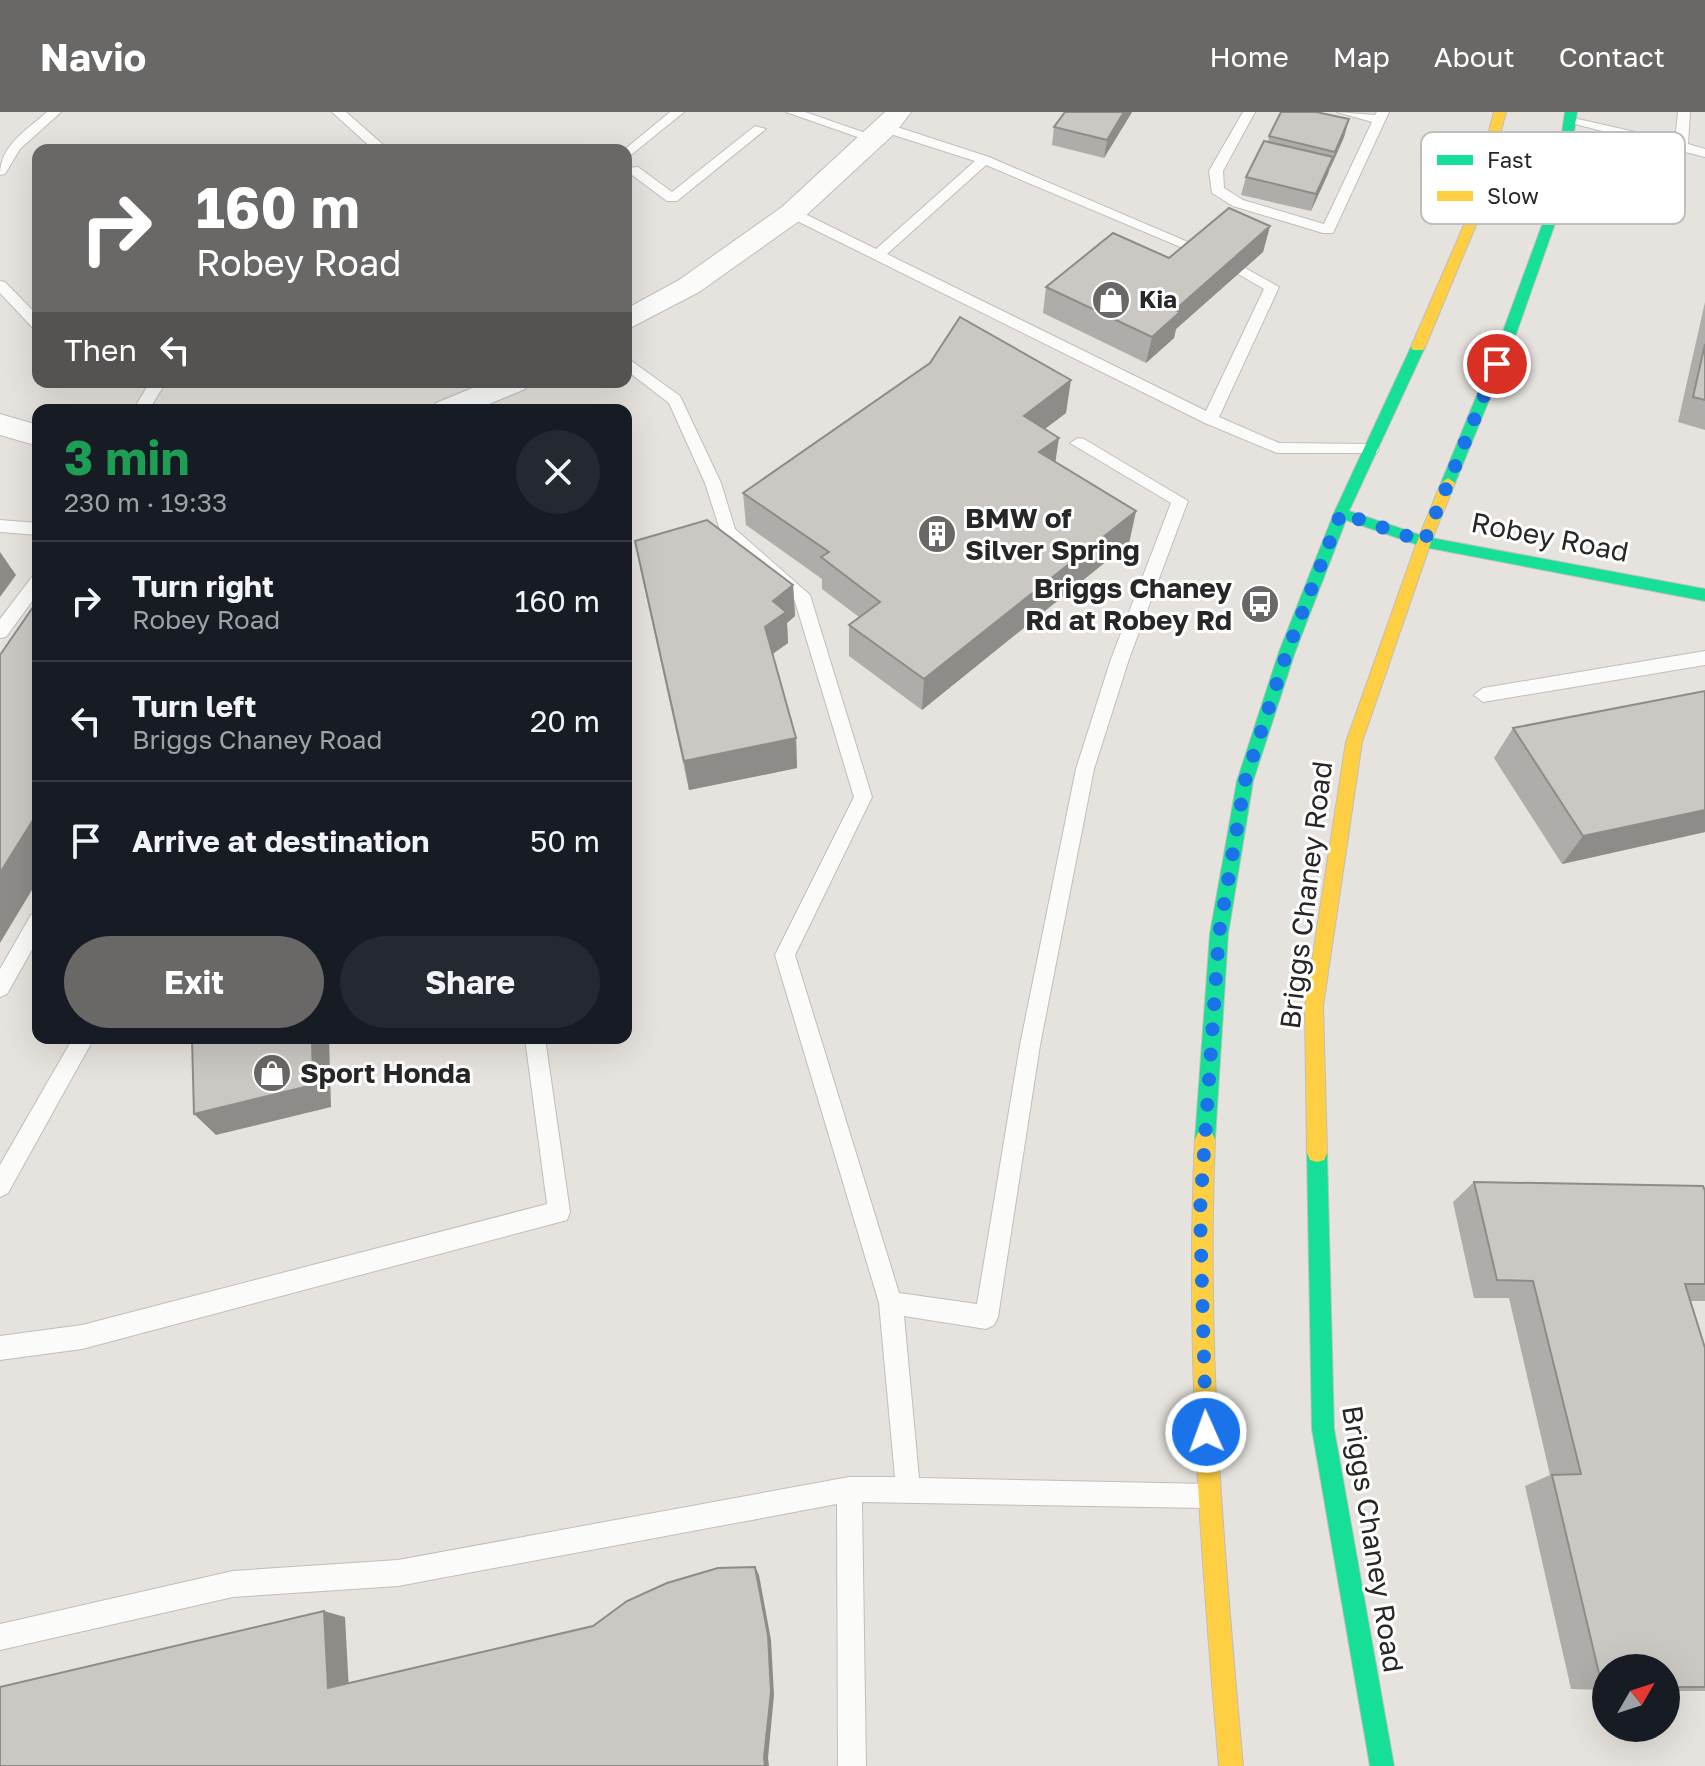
<!DOCTYPE html>
<html lang="en">
<head>
<meta charset="utf-8">
<style>
  body { margin:0; font-family:"Golos Text",sans-serif; background:#242831; color:#f1f3f6; height:100vh; display:flex; flex-direction:column; font-size:30px; white-space:nowrap }
  * { box-sizing:border-box; margin:0 }
  p { font-size:26px; color:#9ea1a6 }
  .icon { flex:none; width:44px; height:44px; fill:none; stroke:currentColor; stroke-width:2; stroke-linecap:round; stroke-linejoin:round }
  .map { position:relative; flex:1; overflow:hidden }
  .side { position:absolute; left:32px; top:292px; width:600px; height:640px; display:flex; flex-direction:column; background:#171b24; border-radius:16px; box-shadow:0 8px 32px #0002 }
  .side>* { flex:none }
  .banner { position:absolute; left:32px; top:32px; width:600px; height:244px; border-radius:16px; box-shadow:0 8px 32px #0002; background:#6a6867; color:#fff; overflow:hidden }
  .needle { width:52px; rotate:51deg }
  .tools { position:absolute; left:1592px; top:1542px; display:grid; gap:16px }
  .tools a { display:grid; place-items:center; width:88px; height:88px; border-radius:50%; background:#171b24; box-shadow:0 8px 32px #0002; font-size:40px }
  .pin { position:absolute; display:grid; place-items:center; width:68px; height:68px; color:#fff; margin:-34px; border:4px solid #fff; border-radius:50%; box-shadow:0 2px 8px #0007 }
  .me { position:absolute; width:88px; margin:-44px; rotate:358deg; stroke-linejoin:round; filter:drop-shadow(0 0 6px #0008) }
  .turn { display:flex; align-items:center; gap:28px; height:168px; padding:0 32px; font-size:36px }
  .turn .icon { width:104px; height:104px; stroke-width:2.5 }
  .turn b { display:block; font-size:56px; line-height:68px }
  .then { display:flex; align-items:center; height:76px; padding:0 32px; background:#0003; gap:16px; font-size:30px }
  .round { display:grid; place-items:center; flex:none; width:84px; height:84px; border-radius:42px; background:#242831 }
  .headline { display:flex; align-items:center; justify-content:space-between; height:136px; padding:0 32px }
  h1 { font-size:48px; font-weight:700; line-height:60px; color:#1e9e55 }
  .button { display:flex; gap:16px; margin-top:auto; padding:16px 32px }
  .button a { flex:1; height:92px; border-radius:48px; background:#6a6867; color:#fff; font-size:32px; font-weight:700; line-height:92px; text-align:center }
  .button a+a { background:#242831; color:#f1f3f6 }
  ul { padding:0; list-style:none }
  li { display:flex; align-items:center; gap:24px; height:120px; padding:0 32px; border-top:2px solid #363941 }
  li div { flex:1 }
  li b { display:block; font-size:30px }
  li em { font-style:normal }
  header { display:flex; align-items:center; gap:48px; box-sizing:border-box; height:112px; padding:0 40px; background:#6a6867; color:#fff }
  header strong { font-size:38px }
  nav { display:flex; gap:44px; margin-inline-start:auto; font-size:28px }
  .map>svg:first-child { display:block }
  .lines { fill:none; stroke-linecap:round; stroke-linejoin:round }
  .lane-casing { stroke:#c0bebe; stroke-width:2 }
  .street-casing { stroke:#c0bebe; stroke-width:2 }
  .fast-casing { stroke:#c0bebe; stroke-width:2 }
  .slow-casing { stroke:#c0bebe; stroke-width:2 }
  .lane { fill:#fbfbfa; fill-rule:evenodd }
  .street { fill:#fbfbfa; fill-rule:evenodd }
  .fast { fill:#16e098; fill-rule:evenodd }
  .slow { fill:#ffcf43; fill-rule:evenodd }
  .wall { fill:#afaca9 }
  .shaded-wall { fill:#8e8c89 }
  .building { fill:#cbc8c4; stroke:#8e8c89; stroke-width:2 }
  .route { stroke:#1a73e8; stroke-width:14; stroke-dasharray:0 25.2 }
  .labels { text-anchor:middle; stroke-width:6; stroke-linejoin:round; paint-order:stroke }
  .far-poi-label { font-size:24px; font-weight:bold; fill:#272727; stroke:#fff; text-anchor:start }
  .poi-label { font-size:28px; font-weight:bold; fill:#272727; stroke:#fff; text-anchor:start }
  .street-label { font-size:28px; fill:#272727; stroke:#fff }
  .key { fill:#fff; stroke:#bebebe; stroke-width:2 }
  .key-label { font-size:22px; fill:#272727 }
</style>
</head>
<body>
<header>
<strong>Navio</strong>
<nav><a>Home</a><a>Map</a><a>About</a><a>Contact</a></nav>
</header>
<div class="map">
<svg width="1705" height="1654" viewBox="0 0 1705 1654">
  <rect width="100%" height="100%" fill="#e6e2dd"/>
  <g class="lines">
    <g class="lane-casing">
      <path id="lane" d="M47 0H61L20 37 5 62 0 63C0 33 27 18 47 0Z
        M332 0H346L389 38H374Z
        M670 0H684L626 47 624 38Z
        M786 0H805L880 26 869 29Z
        M1243 0H1255L1223 59 1224 76 1243 88 1324 112 1372 10 1337 0 1375 3 1377 0H1389L1333 121H1323L1233 94 1212 81 1209 59Z
        M1678 0H1690L1688 32 1705 37V45L1563 9 1569 5 1675 29Z
        M881 13H891L989 45 1209 139 1197 142 986 53 887 142 1206 299 1264 177 1233 159 1240 155 1245 156 1279 175 1219 305 1279 331 1371 332 1379 337 1377 341H1277L1205 311 787 104V98H797L876 137 975 49 881 19Z
        M755 14 766 17 677 89H667L632 63 626 65V56L638 55 672 80Z
        M0 169 5 170 38 204V218L33 216 0 181Z
        M626 245 680 284 721 371 735 417 810 483 872 685 795 843 899 1181 977 1192 1020 933 1076 657 1111 547 1171 391 1070 331 1078 326 1084 327 1188 389 1129 547 1094 657 1040 933 998 1205 994 1213 986 1217 904 1204 919 1366 1208 1372 1217 1375 1220 1384 1217 1393 1208 1396 862 1390 866 1654H838L837 1392 398 1474 233 1485 0 1538V1512L233 1459 398 1448 849 1365H895L879 1191 775 843 854 685 794 486 722 424 705 371 669 291 626 258Z
        M150 270H166L149 298H133Z
        M0 408 38 411V423L0 420Z
        M38 463V481L6 525 0 526V507L32 465Z
        M1705 539V553L1483 590 1474 583 1483 576Z
        M38 801V827L7 882 0 885V857L31 803Z
        M73 926H94L8 1081 0 1085V1053Z
        M525 926H545L570 1100 567 1108 82 1237 0 1248V1224L82 1213 547 1092Z"/>
    </g>
    <g class="street-casing">
      <path id="street" d="M885 0H911L895 21 802 107 699 180 626 218V197L679 168 782 95Z
        M487 270H529L525 277 475 298H432L436 291Z
        M0 302 38 313V334L0 323Z"/>
    </g>
    <g class="fast-casing">
      <path id="fast" d="M1565 0H1577L1564 86 1516 222 1455 371 1453 374H1443L1441 371 1502 222 1552 86Z
        M1418 231 1425 235 1349 399 1426 425 1705 477V489L1424 435 1346 408 1295 540 1253 669 1228 822 1215 1027 1212 1033 1205 1036 1198 1033 1195 1027 1210 822 1237 669 1279 540 1334 401 1411 235Z
        M1317 1032 1324 1034 1327 1041 1334 1317 1394 1654H1370L1312 1317 1307 1041 1310 1034Z"/>
    </g>
    <g class="slow-casing">
      <path id="slow" d="M1494 0H1506L1476 113 1425 235 1423 238H1413L1411 235 1464 113Z
        M1448 366 1455 371 1431 430 1362 630 1323 894 1327 1041 1324 1048 1317 1050 1310 1048 1307 1041 1305 894 1346 630 1417 430 1441 371Z
        M1205 1018 1212 1021 1215 1027C1206 1237 1224 1445 1243 1654H1219C1201 1445 1185 1237 1195 1027L1198 1021Z"/>
    </g>
    <use href="#lane" class="lane"/>
    <use href="#street" class="street"/>
    <use href="#fast" class="fast"/>
    <use href="#slow" class="slow"/>
  </g>
  <path class="wall" d="M1132 0 1104 46 1052 33 1054 15Z
    M1349 7 1344 25 1311 99 1241 83 1246 65 1268 30 1269 24Z
    M1270 114 1263 140 1176 217 1174 226 1146 251 1043 201 1046 175 1169 146Z
    M1705 190V318L1678 310Z
    M1066 301 1045 317 1056 350 1136 399 1129 431 922 598 849 544V513L859 505 822 477V467L746 413 743 381Z
    M635 429 793 473 795 504 787 511 788 531 772 542 796 626 797 656 689 678 641 460Z
    M1705 579V720L1562 752 1494 646 1513 616Z
    M1474 1070 1705 1079V1189H1691L1705 1236V1579H1666V1556H1606V1578L1571 1577 1525 1374 1550 1363 1509 1186H1474L1453 1090Z"/>
  <path class="shaded-wall" d="M1124 0H1132L1104 46 1107 28Z
    M1349 7 1344 25 1330 57 1335 40Z
    M1333 45 1328 62 1311 99 1316 82Z
    M1270 114 1263 140 1176 217 1174 226 1146 251 1152 225 1175 198Z
    M1071 268 1066 301 1019 336 1024 304Z
    M1059 326 1054 359 1039 340Z
    M1136 399 1129 431 922 598 924 567Z
    M0 440 16 463 0 485Z
    M793 473 795 504 787 511 788 531 767 546 765 515 773 489Z
    M796 626 797 656 689 678 684 649Z
    M1705 698V720L1562 752 1583 724Z
    M38 700V768L0 831V761Z
    M312 926H329L331 995 216 1023 194 1002Z
    M755 1455 759 1463 771 1528 774 1583 768 1646 769 1654H765L764 1646Z
    M324 1499 345 1505 349 1579 328 1576Z"/>
  <path class="building" d="M1065 0H1124L1107 28 1054 15Z
    M1281 0H1316L1349 7 1335 40 1269 24Z
    M1264 29 1333 45 1316 82 1246 65Z
    M1229 96 1270 114 1175 198 1180 200 1152 225 1046 175 1113 121 1169 146Z
    M960 205 1071 268 1024 304 1059 326 1039 340 1136 399 924 567 849 513 880 490 821 445 829 440 743 381 930 251Z
    M1705 232V288L1693 285Z
    M707 408 793 473 773 489 786 500 765 515 796 626 684 649 635 429Z
    M38 488V700L0 761V543Z
    M1705 579V698L1583 724 1513 616Z
    M192 926H312L313 973 194 1002Z
    M1474 1070 1703 1074 1705 1079V1172H1685L1705 1236V1575H1666V1556H1606V1574H1602L1552 1363 1581 1362 1533 1169 1497 1168Z
    M755 1455 768 1523 771 1580 764 1646 765 1654H0V1575L324 1499 328 1576 593 1514 627 1489 667 1471 718 1456Z"/>
  <g class="lines">
    <path class="route" d="M1206 1320 1200 1099 1219 822 1245 669 1287 540 1341 401 1424 430 1497 252"/>
  </g>
  <defs>
    <g id="shop-disc" transform="scale(2)"><circle r="9.5" fill="#6a6867" stroke="#fff"/><path d="M-5-2.5h2.3a2.7 3.5 0 0 1 5.4 0H5L5.5 6h-11ZM-1.5-2.5h3a1.5 2.3 0 0 0-3 0Z" fill="#fff"/></g>
    <g id="building-disc" transform="scale(2)"><circle r="9.5" fill="#6a6867" stroke="#fff"/><path d="M-4-6H4V6H1V3H-1V6H-4ZM-2.5-4.3h1.7v1.8h-1.7ZM.8-4.3h1.7v1.8H.8ZM-2.5-1h1.7V.8h-1.7ZM.8-1h1.7V.8H.8Z" fill="#fff"/></g>
    <g id="bus-disc" transform="scale(2)"><circle r="9.5" fill="#6a6867" stroke="#fff"/><path d="M-5-6H5V4H4V6H2V4H-2V6H-4V4H-5ZM-3.5-4V0h7V-4ZM-3.5 1.2v1.5H-2V1.2ZM2 1.2v1.5H3.5V1.2Z" fill="#fff"/></g>
  </defs>
  <g fill-rule="evenodd">
    <use href="#shop-disc" x="1111" y="188"/>
    <use href="#building-disc" x="937" y="422"/>
    <use href="#bus-disc" x="1260" y="492"/>
    <use href="#shop-disc" x="272" y="961"/>
  </g>
  <g class="labels">
    <g class="far-poi-label">
      <text x="1139" y="196">Kia</text>
    </g>
    <g class="poi-label">
      <text x="965" y="416">BMW of<tspan x="965" dy="32">Silver Spring</tspan></text>
      <text x="1232" y="486" text-anchor="end">Briggs Chaney<tspan x="1232" dy="32">Rd at Robey Rd</tspan></text>
      <text x="300" y="971">Sport Honda</text>
    </g>
    <g class="street-label">
      <text transform="translate(1550 425) rotate(11)" y="10">Robey Road</text>
      <text transform="translate(1306 783) rotate(-83)" y="10">Briggs Chaney Road</text>
      <text transform="translate(1373 1427) rotate(81)" y="10">Briggs Chaney Road</text>
    </g>
  </g>
  <rect x="1421" y="20" width="264" height="92" rx="12" class="key"/>
  <rect x="1437" y="43" width="36" height="10" fill="#16e098"/>
  <rect x="1437" y="79" width="36" height="10" fill="#ffcf43"/>
  <g class="key-label">
    <text x="1487" y="56">Fast</text>
    <text x="1487" y="92">Slow</text>
  </g>
</svg>
<div class="tools">
<a><svg class="needle" viewBox="-14 -14 28 28"><path d="M0-13l5 13h-10z" fill="#e53935"/><path d="M0 13l5-13h-10z" fill="#9ea1a6"/></svg></a>
</div>
<div class="pin" style="left:1497px;top:252px;background:#d93025"><svg class="icon" aria-label="arrive" viewBox="0 0 24 24"><path d="M6 21V4h12l-3 4 3 4H6"/></svg></div>
<svg class="me" style="left:1206px;top:1320px" viewBox="-20 -20 40 40"><circle r="17" fill="#1a73e8" stroke="#fff" stroke-width="3"/><path d="M0-11L8 9 0 5-8 9z" fill="#fff"/></svg>
<div class="banner">
<div class="turn"><svg class="icon" aria-label="right" viewBox="0 0 24 24"><path d="M7 20v-9h11M14 6l5 5-5 5"/></svg><div><b>160 m</b>Robey Road</div></div>
<div class="then">Then<svg class="icon" aria-label="left" viewBox="0 0 24 24"><path d="M17 20v-9H6M10 6l-5 5 5 5"/></svg></div>
</div>
<section class="side">
<div class="headline"><div><h1>3 min</h1><p>230 m · 19:33</p></div><a class="round"><svg class="icon" aria-label="close" viewBox="0 0 24 24"><path d="M6 6l12 12M18 6L6 18"/></svg></a></div>
<ul>
<li><svg class="icon" aria-label="right" viewBox="0 0 24 24"><path d="M7 20v-9h11M14 6l5 5-5 5"/></svg><div><b>Turn right</b><p>Robey Road</p></div><em>160 m</em></li>
<li><svg class="icon" aria-label="left" viewBox="0 0 24 24"><path d="M17 20v-9H6M10 6l-5 5 5 5"/></svg><div><b>Turn left</b><p>Briggs Chaney Road</p></div><em>20 m</em></li>
<li><svg class="icon" aria-label="arrive" viewBox="0 0 24 24"><path d="M6 21V4h12l-3 4 3 4H6"/></svg><div><b>Arrive at destination</b></div><em>50 m</em></li>
</ul>
<div class="button"><a>Exit</a><a>Share</a></div>
</section>
</div>
</body>
</html>
